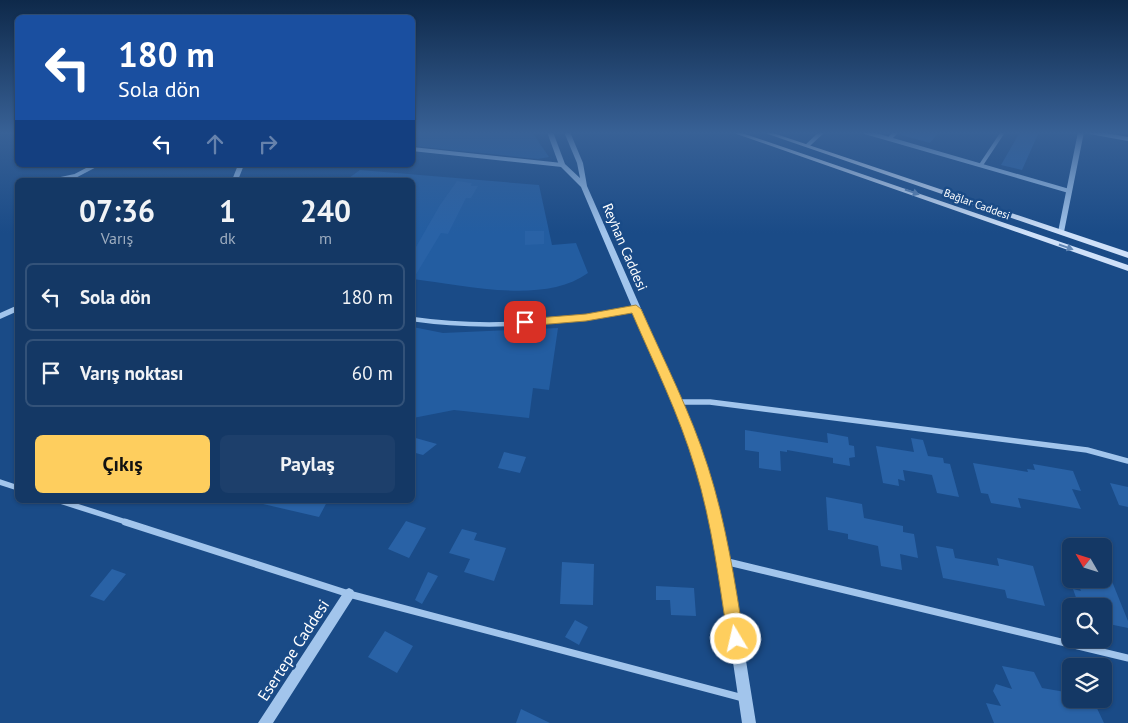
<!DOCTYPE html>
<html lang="tr">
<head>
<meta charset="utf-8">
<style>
  body { margin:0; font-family:"PT Sans",sans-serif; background:#1d3f6b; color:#f1f3f6; height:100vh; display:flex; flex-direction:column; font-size:19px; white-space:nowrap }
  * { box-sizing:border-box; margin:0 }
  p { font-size:16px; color:#9dacbf }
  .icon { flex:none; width:28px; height:28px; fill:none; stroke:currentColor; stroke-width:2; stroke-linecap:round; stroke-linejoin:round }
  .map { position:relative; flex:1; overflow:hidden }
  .side { position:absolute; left:15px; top:178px; width:400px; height:325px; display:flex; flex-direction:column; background:#143865; border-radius:8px; box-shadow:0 1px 4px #0004,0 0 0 1px #335279 }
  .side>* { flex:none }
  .guide { position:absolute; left:15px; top:15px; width:400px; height:152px; border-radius:8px; box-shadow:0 1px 4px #0004,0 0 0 1px #335279; background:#1a4fa0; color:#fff; overflow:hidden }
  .needle { width:32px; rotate:309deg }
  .tools { position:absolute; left:1062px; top:538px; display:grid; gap:10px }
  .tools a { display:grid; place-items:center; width:50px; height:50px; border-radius:8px; background:#143865; box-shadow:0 1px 4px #0004,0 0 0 1px #335279; font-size:25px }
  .pin { position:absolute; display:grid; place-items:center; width:42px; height:42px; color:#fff; margin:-21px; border-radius:10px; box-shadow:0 2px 8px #0006 }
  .me { position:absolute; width:55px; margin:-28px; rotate:351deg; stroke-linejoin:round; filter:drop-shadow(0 0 4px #0008) }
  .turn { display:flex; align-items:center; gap:18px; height:105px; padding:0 20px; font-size:22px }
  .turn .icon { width:65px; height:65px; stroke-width:2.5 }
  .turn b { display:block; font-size:35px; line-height:42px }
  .lanes { display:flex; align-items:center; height:48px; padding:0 20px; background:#0003; justify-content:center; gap:25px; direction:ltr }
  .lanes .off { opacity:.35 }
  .eta { display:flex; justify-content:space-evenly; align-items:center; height:85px; text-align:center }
  .eta b { font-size:30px; font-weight:600; line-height:35px }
  .action { display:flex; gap:10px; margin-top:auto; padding:10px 20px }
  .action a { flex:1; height:58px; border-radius:8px; background:#fece5e; color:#111; font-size:20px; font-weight:600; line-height:58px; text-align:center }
  .action a+a { background:#1d3f6b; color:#f1f3f6 }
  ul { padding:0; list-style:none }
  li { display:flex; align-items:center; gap:15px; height:68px; margin:0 10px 8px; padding:0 10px; border:2px solid #335279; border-radius:8px }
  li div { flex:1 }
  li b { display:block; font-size:19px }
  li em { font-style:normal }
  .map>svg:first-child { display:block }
  .green { fill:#235da1 }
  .building { fill:#2962a6 }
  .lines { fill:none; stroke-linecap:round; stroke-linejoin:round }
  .minor-far3 { stroke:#a2c5ec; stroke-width:4 }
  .minor-far2 { stroke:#a2c5ec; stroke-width:4.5 }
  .minor-far1 { stroke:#a2c5ec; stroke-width:5.5 }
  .minor { stroke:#a2c5ec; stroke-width:7 }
  .tertiary { fill:#a2c5ec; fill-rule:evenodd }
  .secondary { fill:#cfe1f9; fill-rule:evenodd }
  .oneway { fill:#6287b5 }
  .route { fill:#fece5e; stroke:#a5863d }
  .labels { text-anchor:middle; stroke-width:5; stroke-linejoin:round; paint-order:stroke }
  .far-street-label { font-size:11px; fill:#fff; stroke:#1a4b87 }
  .street-label { font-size:14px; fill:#fff; stroke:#1a4b87 }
  .near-street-label { font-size:16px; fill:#fff; stroke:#1a4b87 }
</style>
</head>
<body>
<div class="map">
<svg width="1128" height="723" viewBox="0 0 1128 723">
  <rect width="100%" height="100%" fill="#1a4b87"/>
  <path class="green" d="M412 132H532L549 157 538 159 413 146Z
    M360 170 539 185 552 245 576 243 588 273C544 305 463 285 413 279L412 180H346Z
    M413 327 443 333 558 328 549 390 533 388 529 418 454 410 413 418Z"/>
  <path class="building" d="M901 132H939L930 143 901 135Z
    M1020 132H1039L1022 170 1001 165Z
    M457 181 472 183 471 186H478L471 198H466L448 234 441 233 412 281V247H416L440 205Z
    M525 231H544V244L525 245Z
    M745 430 828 443 827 433 848 437 849 445 854 446 855 457 849 458 850 466 833 463V458L787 450V452L780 451 781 471 759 468V452L745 450Z
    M412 437 437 444 423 455 412 452Z
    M911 438 923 440 928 456 943 458 944 463 950 464 959 497 937 493 932 475 903 470 905 481 898 479 899 486 883 483 876 446 914 452Z
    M504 452 526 457 520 473 498 468Z
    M973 463 1028 472 1027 469 1035 470 1033 464 1073 471 1081 491 1072 489 1081 509 1018 498 1021 508 991 503 988 494 981 493Z
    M1110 483 1128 487V507L1119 505Z
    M826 497 862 504 864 518 903 526V532L914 534 918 558 900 554 902 570 881 566 878 546 848 539V534L828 530Z
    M264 500H328L319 517 263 504Z
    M406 521 426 528 409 558 388 549Z
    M462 529 477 533 474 540 506 548 494 581 464 572 470 559 449 553Z
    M936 546 953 549 955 558 999 566 997 558 1033 566 1045 606 1007 598 1005 590 943 578Z
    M562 562 594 564 593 605 560 604Z
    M112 569 126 574 104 601 90 596Z
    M428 572 438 576 422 604 415 600Z
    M1076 579H1111L1128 621V628L1104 623V606H1079L1073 589 1081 591Z
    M656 586 694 588 696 616 671 615 670 600H656Z
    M575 620 588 627 579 645 565 637Z
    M385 631 413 646 397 673 368 657Z
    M1002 666 1034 672 1042 688 1071 693V699L1094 702 1104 723H994L986 703 1001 706 993 691 996 684 1012 689Z
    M521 709 550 723H516Z"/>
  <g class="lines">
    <path class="minor-far3" d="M865 132 1069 191
      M1090 132 1128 139
      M889 139 896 132
      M808 145 822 132
      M412 149 562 165
      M981 165 1003 132
      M61 179 75 176 96 165"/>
    <path class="minor-far2" d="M412 319C488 330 561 323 636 309"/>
    <path class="minor-far1" d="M677 402H710L1087 450 1128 461
      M0 482 18 488
      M57 500 129 523"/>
    <path class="minor" d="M125 522 349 594 743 698
      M724 561 1128 658"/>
    <path class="tertiary" d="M547 132H553L565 164 580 178 577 163 564 132H570L583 163 587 186 690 420 707 468 730 561 756 723H742L718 561 697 468 680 420 581 187 559 165Z
      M1078 132H1084L1064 232 1061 234 1058 232Z
      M238 165H244L238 180H232Z
      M18 305V311L0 319V313Z
      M349 588 353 590 355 594 353 598 273 723H258L345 590Z"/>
    <path class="secondary" d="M731 132H739L1128 265V271Z
      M762 132H770L1128 252V258Z"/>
  </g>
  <defs><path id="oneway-solid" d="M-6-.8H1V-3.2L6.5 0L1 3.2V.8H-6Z" transform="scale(1.25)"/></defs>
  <g class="oneway">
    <use href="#oneway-solid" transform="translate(912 192) rotate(19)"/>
    <use href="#oneway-solid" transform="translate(1066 247) rotate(19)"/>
  </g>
  <linearGradient id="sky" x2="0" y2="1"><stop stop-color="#0e294a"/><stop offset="0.57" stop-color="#386196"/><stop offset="1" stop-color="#386196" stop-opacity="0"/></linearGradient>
  <rect width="1128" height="233" fill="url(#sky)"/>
  <path class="route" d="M636 305 641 309C664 361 691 413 708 467 726 523 735 582 744 639L742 645 736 647 730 645 728 639C719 582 712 523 695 468 679 414 654 364 632 313L586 321 525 326 520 322 525 319 586 314Z"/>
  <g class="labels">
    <g class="far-street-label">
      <text transform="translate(977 204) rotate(20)" y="4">Bağlar Caddesi</text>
    </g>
    <g class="street-label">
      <text transform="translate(625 247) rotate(67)" y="5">Reyhan Caddesi</text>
    </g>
    <g class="near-street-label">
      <text transform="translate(293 650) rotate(-57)" y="6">Esertepe Caddesi</text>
    </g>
  </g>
</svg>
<div class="tools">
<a><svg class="needle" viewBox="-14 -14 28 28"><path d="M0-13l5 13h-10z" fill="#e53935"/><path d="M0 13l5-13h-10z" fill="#9dacbf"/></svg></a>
<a><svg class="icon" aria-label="search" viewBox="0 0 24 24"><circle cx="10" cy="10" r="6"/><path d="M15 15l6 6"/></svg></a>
<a><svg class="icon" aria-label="layers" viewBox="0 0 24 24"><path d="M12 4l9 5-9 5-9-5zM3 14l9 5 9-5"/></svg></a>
</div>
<div class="pin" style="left:525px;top:322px;background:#d93025"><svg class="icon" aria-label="arrive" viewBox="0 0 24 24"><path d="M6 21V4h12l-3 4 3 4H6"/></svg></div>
<svg class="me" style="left:736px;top:639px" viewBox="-20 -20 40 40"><circle r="17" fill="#fece5e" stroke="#fff" stroke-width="3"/><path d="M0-11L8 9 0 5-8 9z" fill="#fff"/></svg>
<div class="guide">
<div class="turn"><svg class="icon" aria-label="left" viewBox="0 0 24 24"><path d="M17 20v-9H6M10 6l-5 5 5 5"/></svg><div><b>180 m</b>Sola dön</div></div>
<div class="lanes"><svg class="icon" aria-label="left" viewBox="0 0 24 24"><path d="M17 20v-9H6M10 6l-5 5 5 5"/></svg><svg class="icon off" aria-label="ahead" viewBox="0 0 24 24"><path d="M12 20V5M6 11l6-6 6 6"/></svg><svg class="icon off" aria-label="right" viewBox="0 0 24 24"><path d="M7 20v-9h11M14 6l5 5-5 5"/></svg></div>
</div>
<section class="side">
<div class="eta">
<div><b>07:36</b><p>Varış</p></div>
<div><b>1</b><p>dk</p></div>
<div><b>240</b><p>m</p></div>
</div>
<ul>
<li><svg class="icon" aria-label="left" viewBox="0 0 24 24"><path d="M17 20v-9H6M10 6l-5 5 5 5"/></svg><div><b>Sola dön</b></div><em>180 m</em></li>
<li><svg class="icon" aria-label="arrive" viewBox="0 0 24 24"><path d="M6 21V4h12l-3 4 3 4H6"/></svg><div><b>Varış noktası</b></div><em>60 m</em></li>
</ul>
<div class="action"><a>Çıkış</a><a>Paylaş</a></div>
</section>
</div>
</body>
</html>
